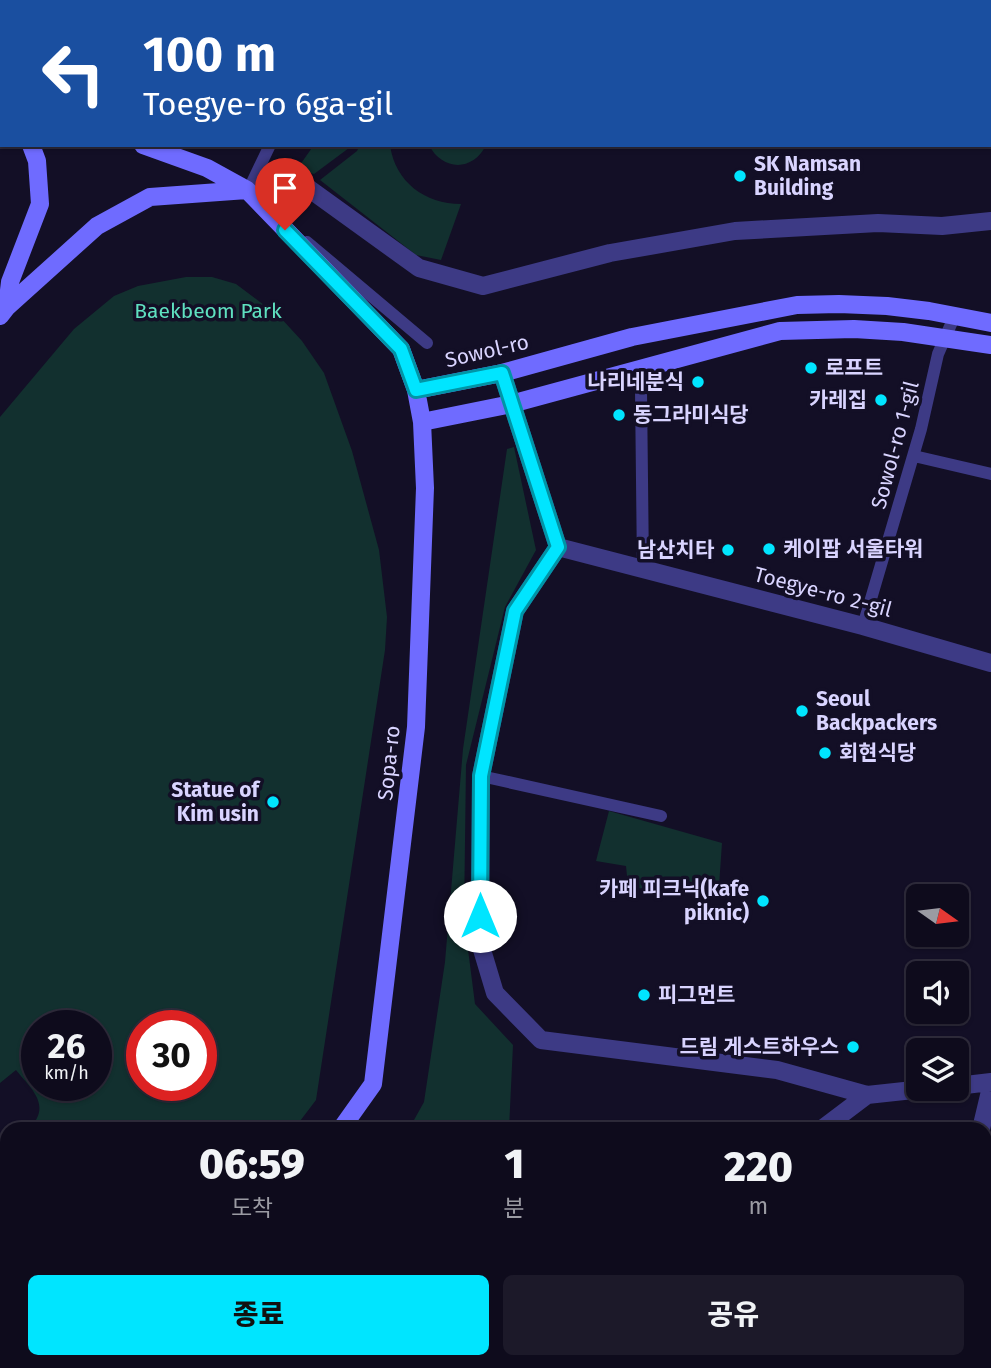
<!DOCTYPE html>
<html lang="ko">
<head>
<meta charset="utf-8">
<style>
  body { margin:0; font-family:"Fira Sans","Noto Sans KR",sans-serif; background:#1c1929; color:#f1f3f6; height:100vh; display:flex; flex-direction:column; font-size:26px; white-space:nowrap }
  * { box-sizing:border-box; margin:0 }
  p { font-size:23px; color:#9b9ba3 }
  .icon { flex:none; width:38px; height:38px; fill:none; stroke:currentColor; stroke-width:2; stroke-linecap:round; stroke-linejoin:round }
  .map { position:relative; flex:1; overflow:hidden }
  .drawer { position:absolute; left:0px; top:1122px; width:992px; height:247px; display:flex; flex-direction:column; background:#0e0b1c; border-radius:21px 21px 0 0; box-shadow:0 2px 5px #0004,0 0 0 2px #2e2b3b }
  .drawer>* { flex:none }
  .top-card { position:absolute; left:0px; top:0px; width:992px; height:147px; box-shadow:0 2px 5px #0004,0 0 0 2px #2e2b3b; background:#1a4fa0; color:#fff; overflow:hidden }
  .needle { width:46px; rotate:104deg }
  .controls { position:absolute; left:906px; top:884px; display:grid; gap:14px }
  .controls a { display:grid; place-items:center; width:63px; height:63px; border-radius:10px; background:#0e0b1c; box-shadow:0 2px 5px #0004,0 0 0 2px #2e2b3b; font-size:35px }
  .speed { position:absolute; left:21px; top:1010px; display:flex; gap:14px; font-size:35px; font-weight:700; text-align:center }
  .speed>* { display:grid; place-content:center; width:91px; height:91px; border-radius:50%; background:#0e0b1c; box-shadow:0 2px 5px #0004,0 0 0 2px #2e2b3b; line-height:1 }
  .speed small { font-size:18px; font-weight:400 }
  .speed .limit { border:10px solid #d22; background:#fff; color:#111 }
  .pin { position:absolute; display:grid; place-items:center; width:60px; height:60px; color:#fff; margin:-72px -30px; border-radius:50% 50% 50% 0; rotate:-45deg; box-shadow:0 0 7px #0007 }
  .pin .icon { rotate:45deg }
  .me { position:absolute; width:77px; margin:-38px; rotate:0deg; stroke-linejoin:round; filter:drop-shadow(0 0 5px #0008) }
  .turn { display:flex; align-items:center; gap:24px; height:147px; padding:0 28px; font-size:32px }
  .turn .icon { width:91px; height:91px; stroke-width:2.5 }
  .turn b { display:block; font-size:49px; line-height:60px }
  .eta { display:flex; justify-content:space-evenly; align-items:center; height:119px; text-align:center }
  .eta b { font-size:42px; font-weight:800; line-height:49px }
  .primary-button { display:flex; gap:14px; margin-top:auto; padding:14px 28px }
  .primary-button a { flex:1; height:80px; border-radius:10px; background:#00e5ff; color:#111; font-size:28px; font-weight:800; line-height:80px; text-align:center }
  .primary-button a+a { background:#1c1929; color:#f1f3f6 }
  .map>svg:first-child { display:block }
  .green { fill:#12302f; fill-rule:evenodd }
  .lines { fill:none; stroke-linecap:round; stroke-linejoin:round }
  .service { stroke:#3d3a85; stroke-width:12 }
  .minor { stroke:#3d3a85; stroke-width:18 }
  .secondary { stroke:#6f6bff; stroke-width:18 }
  .route-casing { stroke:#0095a6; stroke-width:18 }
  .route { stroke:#00e5ff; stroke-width:12 }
  .poi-dot { fill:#00e5ff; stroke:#130f26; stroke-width:2.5 }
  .labels { text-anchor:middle; stroke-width:7; stroke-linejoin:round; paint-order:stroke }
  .poi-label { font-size:21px; font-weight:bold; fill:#d9d4ff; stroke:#130f26; text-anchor:start }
  .park-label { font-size:21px; fill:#5fe0c0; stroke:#130f26 }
  .street-label { font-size:21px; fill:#d9d4ff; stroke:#130f26 }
</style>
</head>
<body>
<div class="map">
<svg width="991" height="1368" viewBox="0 0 991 1368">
  <rect width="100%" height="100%" fill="#130f26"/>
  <path class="green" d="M314 145H353L314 174 297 169Z
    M360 145H390C395 182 425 204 461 204L441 260 416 255 320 180 357 151Z
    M429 145H486C473 172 442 171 429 145Z
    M186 277H212L236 284 279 316 302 341 324 373 352 451 379 550 387 617 385 650 316 1100 294 1129H29C52 1105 32 1090 16 1070L0 1083V417L74 329 114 296 138 286ZM37 1026H96V1085H37ZM142 1026H201V1085H142Z
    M514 447 536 550 505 607 466 765 464 918 475 1004 513 1045 509 1129H409L424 1102 445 962 463 749 507 449Z
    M609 811 722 843 719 886 665 878 659 892 628 886 626 866 596 861Z
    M7 1149V1362H36L28 1368H0V1153Z"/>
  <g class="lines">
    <path class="service" d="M255 0 261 2
      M61 2V0
      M73 2V0
      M248 191 270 145
      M307 242 427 343
      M641 390 643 569
      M914 456 991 474
      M863 626 921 429 938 354 955 315
      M481 776 661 816"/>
    <path class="minor" d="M696 0 697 2
      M850 2 861 0
      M247 190 287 178 304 185 419 268 483 286 610 253 735 231 878 223 942 226 991 221
      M502 373 558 547 515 611 481 776 480 943 495 993 541 1040 777 1070 867 1095
      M558 547 863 626 991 663
      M957 1086 991 1082
      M822 1129 867 1095 932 1088
      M981 1129 991 1087
      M472 1362 474 1368
      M600 1362 601 1368
      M419 1368 426 1362
      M923 1368 925 1362"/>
    <path class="secondary" d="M0 119 2 120
      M143 145 207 168 247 190 401 349 416 390 422 422 425 488 416 727 373 1084 341 1129
      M7 307 10 282 40 204 37 161 31 145
      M0 316 7 307 97 226 150 197 247 190
      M416 390 502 373 632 337 797 305 839 304 887 306 929 311 991 323
      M422 422 511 404 780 331 854 329 903 332 991 345
      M78 1368 85 1362"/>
  </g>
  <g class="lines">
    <g class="route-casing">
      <path id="route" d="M285 230 401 349 416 390 502 373 558 547 515 611 481 776 480 916"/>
    </g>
    <use href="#route" class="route"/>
  </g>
  <g class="poi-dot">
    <circle cx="740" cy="176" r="7"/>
    <circle cx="811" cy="368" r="7"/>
    <circle cx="698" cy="382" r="7"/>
    <circle cx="881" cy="400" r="7"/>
    <circle cx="619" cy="415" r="7"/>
    <circle cx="769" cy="549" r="7"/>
    <circle cx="728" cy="550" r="7"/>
    <circle cx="802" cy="711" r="7"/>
    <circle cx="825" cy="753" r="7"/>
    <circle cx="273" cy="802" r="7"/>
    <circle cx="763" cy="901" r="7"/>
    <circle cx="644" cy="995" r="7"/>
    <circle cx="853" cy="1047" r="7"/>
  </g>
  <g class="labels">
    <g class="poi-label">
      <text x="754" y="171">SK Namsan<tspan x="754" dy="24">Building</tspan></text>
      <text x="825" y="375">로프트</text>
      <text x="684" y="389" text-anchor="end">나리네분식</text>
      <text x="867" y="407" text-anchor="end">카레집</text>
      <text x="633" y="422">동그라미식당</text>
      <text x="783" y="556">케이팝 서울타워</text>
      <text x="714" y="557" text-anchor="end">남산치타</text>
      <text x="816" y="706">Seoul<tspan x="816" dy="24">Backpackers</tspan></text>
      <text x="839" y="760">회현식당</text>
      <text x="259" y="797" text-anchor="end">Statue of<tspan x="259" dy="24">Kim usin</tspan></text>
      <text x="749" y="896" text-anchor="end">카페 피크닉(kafe<tspan x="749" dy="24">piknic)</tspan></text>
      <text x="658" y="1002">피그먼트</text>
      <text x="839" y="1054" text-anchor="end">드림 게스트하우스</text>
    </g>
    <g class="park-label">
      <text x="208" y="318">Baekbeom Park</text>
    </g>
    <g class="street-label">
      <text transform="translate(487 351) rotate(-13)" y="7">Sowol-ro</text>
      <text transform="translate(895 445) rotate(-75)" y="7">Sowol-ro 1-gil</text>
      <text transform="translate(823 592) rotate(15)" y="7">Toegye-ro 2-gil</text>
      <text transform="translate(389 763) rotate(-84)" y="7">Sopa-ro</text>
    </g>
  </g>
</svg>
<div class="controls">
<a><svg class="needle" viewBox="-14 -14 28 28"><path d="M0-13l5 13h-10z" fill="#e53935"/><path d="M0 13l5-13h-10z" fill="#9b9ba3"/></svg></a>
<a><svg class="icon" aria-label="sound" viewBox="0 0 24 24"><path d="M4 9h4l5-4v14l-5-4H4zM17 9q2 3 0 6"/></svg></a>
<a><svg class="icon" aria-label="layers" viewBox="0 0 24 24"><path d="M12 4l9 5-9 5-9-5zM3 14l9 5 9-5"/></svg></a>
</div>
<div class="speed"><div>26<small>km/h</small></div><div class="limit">30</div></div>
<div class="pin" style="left:285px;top:230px;background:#d93025"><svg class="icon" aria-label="arrive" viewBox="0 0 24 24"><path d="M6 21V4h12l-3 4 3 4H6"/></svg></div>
<svg class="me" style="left:480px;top:916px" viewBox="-20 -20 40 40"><circle r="19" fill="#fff"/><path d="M0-13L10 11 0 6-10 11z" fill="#00e5ff"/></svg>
<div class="top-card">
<div class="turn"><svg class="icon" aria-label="left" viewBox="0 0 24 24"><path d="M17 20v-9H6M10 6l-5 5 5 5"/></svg><div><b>100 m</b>Toegye-ro 6ga-gil</div></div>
</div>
<section class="drawer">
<div class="eta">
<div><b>06:59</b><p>도착</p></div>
<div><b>1</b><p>분</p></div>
<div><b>220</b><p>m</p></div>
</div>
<div class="primary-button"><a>종료</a><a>공유</a></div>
</section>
</div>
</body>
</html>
